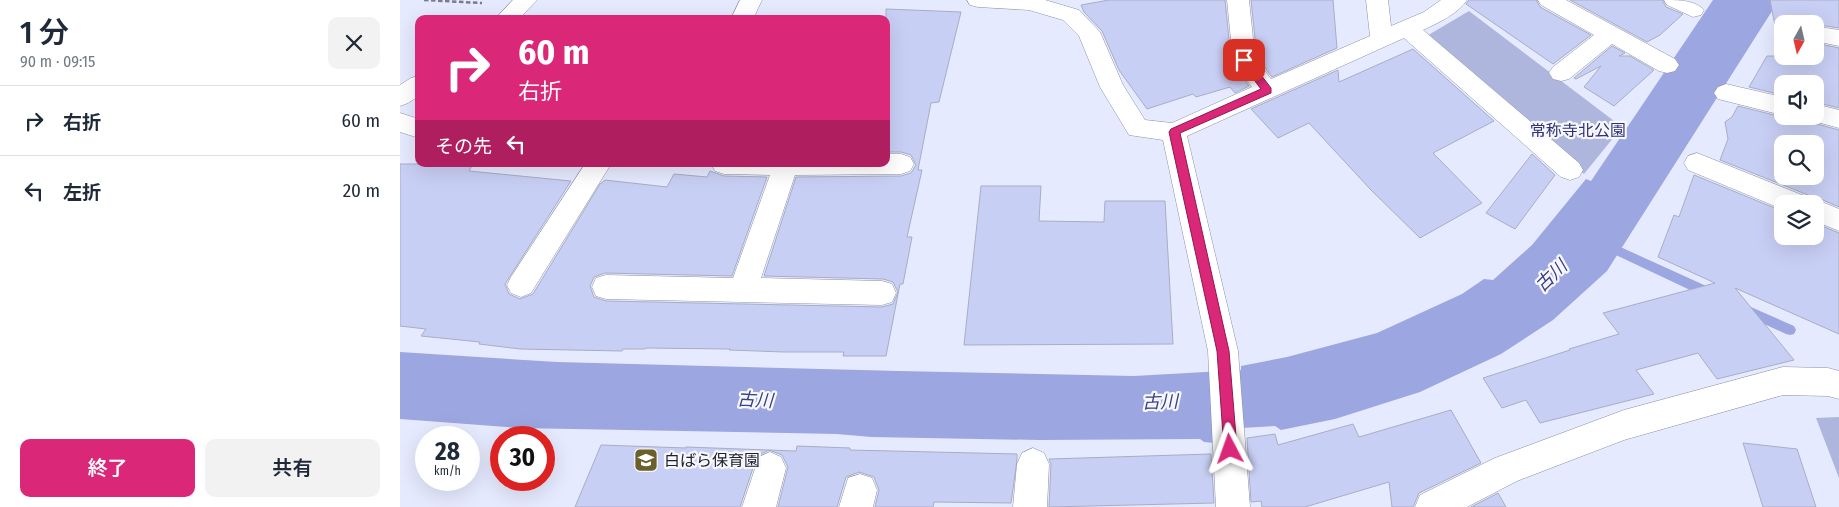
<!DOCTYPE html>
<html lang="ja">
<head>
<meta charset="utf-8">
<style>
  body { margin:0; font-family:"Fira Sans Condensed","Noto Sans JP",sans-serif; background:#f2f2f3; color:#1f2937; height:100vh; display:flex; flex-direction:column; font-size:19px; white-space:nowrap }
  * { box-sizing:border-box; margin:0 }
  p { font-size:16px; color:#747a83 }
  .icon { flex:none; width:28px; height:28px; fill:none; stroke:currentColor; stroke-width:2; stroke-linecap:round; stroke-linejoin:round }
  .map { position:relative; flex:1; overflow:hidden }
  .sheet { display:flex; flex-direction:column; background:#fff; width:400px }
  .sheet>* { flex:none }
  .banner { position:absolute; left:15px; top:15px; width:475px; height:152px; border-radius:10px; box-shadow:0 5px 20px #0002; background:#db2777; color:#fff; overflow:hidden }
  .needle { width:32px; rotate:188deg }
  .controls { position:absolute; left:1374px; top:15px; display:grid; gap:10px }
  .controls a { display:grid; place-items:center; width:50px; height:50px; border-radius:10px; background:#fff; box-shadow:0 5px 20px #0002; font-size:25px }
  .speed { position:absolute; left:15px; top:426px; display:flex; gap:10px; font-size:25px; font-weight:700; text-align:center }
  .speed>* { display:grid; place-content:center; width:65px; height:65px; border-radius:50%; background:#fff; box-shadow:0 5px 20px #0002; line-height:1 }
  .speed small { font-size:12px; font-weight:400 }
  .speed .limit { border:8px solid #d22; background:#fff; color:#111 }
  .pin { position:absolute; display:grid; place-items:center; width:42px; height:42px; color:#fff; margin:-21px; border-radius:10px; box-shadow:0 2px 8px #0006 }
  .me { position:absolute; width:55px; margin:-28px; rotate:356deg; stroke-linejoin:round; filter:drop-shadow(0 0 4px #0008) }
  .turn { display:flex; align-items:center; gap:18px; height:105px; padding:0 20px; font-size:22px }
  .turn .icon { width:65px; height:65px; stroke-width:2.5 }
  .turn b { display:block; font-size:35px; line-height:42px }
  .then { display:flex; align-items:center; height:48px; padding:0 20px; background:#0003; gap:10px; font-size:19px }
  .round { display:grid; place-items:center; flex:none; width:52px; height:52px; border-radius:10px; background:#f2f2f3 }
  .headline { display:flex; align-items:center; justify-content:space-between; height:85px; padding:0 20px }
  h1 { font-size:30px; font-weight:600; line-height:38px }
  .button { display:flex; gap:10px; margin-top:auto; padding:10px 20px }
  .button a { flex:1; height:58px; border-radius:10px; background:#db2777; color:#fff; font-size:20px; font-weight:600; line-height:58px; text-align:center }
  .button a+a { background:#f2f2f3; color:#1f2937 }
  ul { padding:0; list-style:none }
  li { display:flex; align-items:center; gap:15px; height:70px; padding:0 20px; border-top:1px solid #e0e1e3 }
  li div { flex:1 }
  li b { display:block; font-size:19px }
  li em { font-style:normal }
  main { display:flex; flex:1; min-height:0 }
  .map>svg:first-child { display:block }
  .green { fill:#afb6de }
  .water { fill:#9ca6e1 }
  .lines { fill:none; stroke-linecap:round; stroke-linejoin:round }
  .stream { fill:#9ca6e1; fill-rule:evenodd }
  .building { fill:#c8cff4; stroke:#a8adc4; fill-rule:evenodd }
  .minor-casing { stroke:#8c90a7; stroke-width:1 }
  .path { stroke:#797c8a; stroke-width:2.5; stroke-dasharray:4.5 2.5; stroke-linecap:butt }
  .minor { fill:#fff; fill-rule:evenodd }
  .route { fill:#db2777; stroke:#8e194d }
  .labels { text-anchor:middle; stroke-width:4.5; stroke-linejoin:round; paint-order:stroke }
  .park-label { font-size:16px; fill:#2e3177; stroke:#f7f8fd }
  .poi-label { font-size:16px; fill:#20222b; stroke:#f7f8fd; text-anchor:start }
  .water-label { font-size:18px; font-style:italic; fill:#3a3f86; stroke:#f7f8fd }
</style>
</head>
<body>
<main>
<section class="sheet">
<div class="headline"><div><h1>1 分</h1><p>90 m · 09:15</p></div><a class="round"><svg class="icon" aria-label="close" viewBox="0 0 24 24"><path d="M6 6l12 12M18 6L6 18"/></svg></a></div>
<ul>
<li><svg class="icon" aria-label="right" viewBox="0 0 24 24"><path d="M7 20v-9h11M14 6l5 5-5 5"/></svg><div><b>右折</b></div><em>60 m</em></li>
<li><svg class="icon" aria-label="left" viewBox="0 0 24 24"><path d="M17 20v-9H6M10 6l-5 5 5 5"/></svg><div><b>左折</b></div><em>20 m</em></li>
</ul>
<div class="button"><a>終了</a><a>共有</a></div>
</section>
<div class="map">
<svg width="1439" height="507" viewBox="0 0 1439 507">
  <rect width="100%" height="100%" fill="#e6eafe"/>
  <path class="green" d="M1069 11 1222 127 1184 174 1025 37Z
    M1439 417V478L1416 418Z"/>
  <path class="water" d="M1313 0H1379L1207 271 1153 320 1101 354 1020 392 935 419 881 430 875 426 841 428 826 444 804 442 800 439 639 440 471 437 437 434 119 428 0 419V352L157 362 499 371 734 376 841 370V366L887 357 977 333 1062 294 1084 279 1093 280 1132 245 1186 179 1191 181Z"/>
  <g class="lines">
    <path class="stream" d="M1205 240 1315 290 1317 294 1315 298 1311 299 1307 298 1201 248 1199 245 1201 242Z
      M1344 304 1394 326 1396 330 1394 334 1390 335 1386 334 1340 313 1338 309 1340 305Z"/>
  </g>
  <path class="building" d="M709 0H825L831 60 849 86 835 93 830 87 796 97 793 94 747 109 719 70 702 31 684 12 681 5Z
    M851 0H933L937 48 872 77 857 57Z
    M1069 0H1136L1140 7 1191 35 1153 64 1066 4Z
    M1170 0H1262L1266 7 1283 14 1260 35 1247 42Z
    M1370 0H1439V28L1420 25 1415 27V24H1382V56H1415V43L1439 48V108L1415 102V84H1382V95L1349 87 1367 56H1381Z
    M486 9 561 12 539 102 531 103 518 170H522L507 237H512L503 284H500L486 356H443L444 352H384L329 350 330 349 246 348 245 349H223L222 351 120 349 79 344 80 342 21 336 26 329 0 326V164H73L69 171 171 181 105 284 109 294 120 299 133 294 200 184 205 180 267 187 274 174 307 177 310 171 324 176 367 177 332 276 205 273 194 277 190 286 194 297 206 301 482 307 493 304 498 292 493 282 483 279 364 276 396 177 501 176 511 173 516 165 511 155 501 152H486Z
    M1212 46 1225 53 1219 56H1230L1254 70 1214 106 1184 87 1201 66 1176 79 1174 78Z
    M1013 49 1094 121 1033 153 1082 203 1020 238 971 190 909 123 878 138 851 109 938 70 939 82Z
    M1338 106 1382 117 1403 116 1406 121 1439 130V207L1416 197 1411 199 1408 195 1320 160 1328 139 1325 122 1332 117ZM1382 144H1415V176H1382Z
    M1132 154 1155 175 1115 229 1086 213Z
    M1294 175 1382 211V236H1415V223L1439 233V334L1335 288 1394 360 1317 379 1298 353 1236 370 1254 394 1140 423 1126 400 1102 408 1083 378 1170 350 1169 349 1219 334 1203 313 1315 283 1258 257 1274 215 1279 217Z
    M581 186H641L639 221 704 222 705 201H765L773 344 564 345Z
    M1051 410 1081 463 1019 493 1013 507H992L989 482 905 507H862L861 501 851 502 847 438 875 434 878 445 953 424 959 437Z
    M1343 443 1397 449 1416 507H1363Z
    M201 445 286 448V447L396 451 397 446 450 448V450L617 454V460L611 503 534 502 533 507H475L479 490 474 477 459 472 446 477 437 507H378L388 467 382 455 369 450 357 456 340 507H175Z
    M811 454 814 503 649 507 651 464 649 459Z
    M1098 493 1106 507H1071Z"/>
  <g class="lines">
    <g class="minor-casing">
      <path id="minor" d="M113 0H137L119 19H95Z
        M340 0H362L353 19H331Z
        M567 0H645L679 10 700 32 723 85 745 120 772 123 852 87 833 60 827 0H849L855 58 871 79 970 36 966 0H988L991 26 1024 12 1041 0H1067C1058 14 1038 23 1023 30L1179 163 1183 170 1179 177 1170 180 1161 177 1004 38 787 136 838 351 850 507H816L808 351 763 140 729 135 700 87 679 36 663 20 629 10 578 7 570 5Z
        M1138 0H1166L1275 59 1279 65 1275 71 1267 73 1259 71 1212 44 1169 79 1161 81 1153 79 1149 73 1153 67 1194 35 1141 5Z
        M1264 0C1278 0 1295 0 1304 10L1301 15 1293 17 1267 5Z
        M1420 27 1439 30V46L1415 41V29Z
        M19 76V96L8 103 0 106V85L11 78Z
        M1326 84 1382 97V115L1318 99 1314 93 1318 87Z
        M1415 104 1439 110V128L1406 119 1405 116H1415Z
        M0 113 19 119V138L0 132Z
        M1297 153 1407 197 1410 201 1415 199 1439 209V231L1415 221V204H1382V209L1288 170 1284 163 1288 156Z
        M486 154H501L510 157 514 164 510 171 501 174 395 175 361 278 482 281 492 284 496 293 492 302 482 305 206 299 196 296 192 287 196 278 206 275 333 278 370 175 324 174 315 171 311 164H486Z
        M185 164H211L131 293 121 297 111 293 107 285 111 277Z
        M1383 367 1428 368 1439 371V399L1428 396 1383 395 1224 440 1117 481 1067 507H1015L1020 495 1095 458 1224 410Z
        M633 448 644 453 649 464 647 507H613L617 464 622 453Z
        M370 452 381 457 386 468 376 507H342L359 457Z
        M460 474 472 478 477 490 473 507H439L448 478Z"/>
    </g>
    <path class="path" d="M24 0 82 3"/>
    <use href="#minor" class="minor"/>
  </g>
  <path class="route" d="M844 56 847 57 871 88V93L780 133 829 351 837 449 835 454 830 456 826 454 824 449 817 351 769 132 771 129 861 89 839 60Z"/>
  <defs>
    <g id="school-square" transform="scale(1.25)"><rect x="-9" y="-9" width="18" height="18" rx="4" fill="#6b5f2c" stroke="#f7f8fd"/><path d="M0-5L7-2L0 1L-7-2ZM-4 1L0 2.5L4 1V4Q0 6-4 4Z" fill="#fff"/></g>
  </defs>
  <g fill-rule="evenodd">
    <use href="#school-square" x="246" y="460"/>
  </g>
  <g class="labels">
    <g class="park-label">
      <text x="1178" y="136">常称寺北公園</text>
    </g>
    <g class="poi-label">
      <text x="264" y="466">白ばら保育園</text>
    </g>
    <g class="water-label">
      <text transform="translate(1151 276) rotate(-44)" y="6">古川</text>
      <text transform="translate(355 400) rotate(3)" y="6">古川</text>
      <text transform="translate(760 402) rotate(-2)" y="6">古川</text>
    </g>
  </g>
</svg>
<div class="controls">
<a><svg class="needle" viewBox="-14 -14 28 28"><path d="M0-13l5 13h-10z" fill="#e53935"/><path d="M0 13l5-13h-10z" fill="#747a83"/></svg></a>
<a><svg class="icon" aria-label="sound" viewBox="0 0 24 24"><path d="M4 9h4l5-4v14l-5-4H4zM17 9q2 3 0 6"/></svg></a>
<a><svg class="icon" aria-label="search" viewBox="0 0 24 24"><circle cx="10" cy="10" r="6"/><path d="M15 15l6 6"/></svg></a>
<a><svg class="icon" aria-label="layers" viewBox="0 0 24 24"><path d="M12 4l9 5-9 5-9-5zM3 14l9 5 9-5"/></svg></a>
</div>
<div class="speed"><div>28<small>km/h</small></div><div class="limit">30</div></div>
<div class="pin" style="left:844px;top:60px;background:#d93025"><svg class="icon" aria-label="arrive" viewBox="0 0 24 24"><path d="M6 21V4h12l-3 4 3 4H6"/></svg></div>
<svg class="me" style="left:830px;top:449px" viewBox="-20 -20 40 40"><path d="M0-17L14 15 0 8-14 15z" fill="#db2777" stroke="#fff" stroke-width="4"/></svg>
<div class="banner">
<div class="turn"><svg class="icon" aria-label="right" viewBox="0 0 24 24"><path d="M7 20v-9h11M14 6l5 5-5 5"/></svg><div><b>60 m</b>右折</div></div>
<div class="then">その先<svg class="icon" aria-label="left" viewBox="0 0 24 24"><path d="M17 20v-9H6M10 6l-5 5 5 5"/></svg></div>
</div>
</div>
</main>
</body>
</html>
